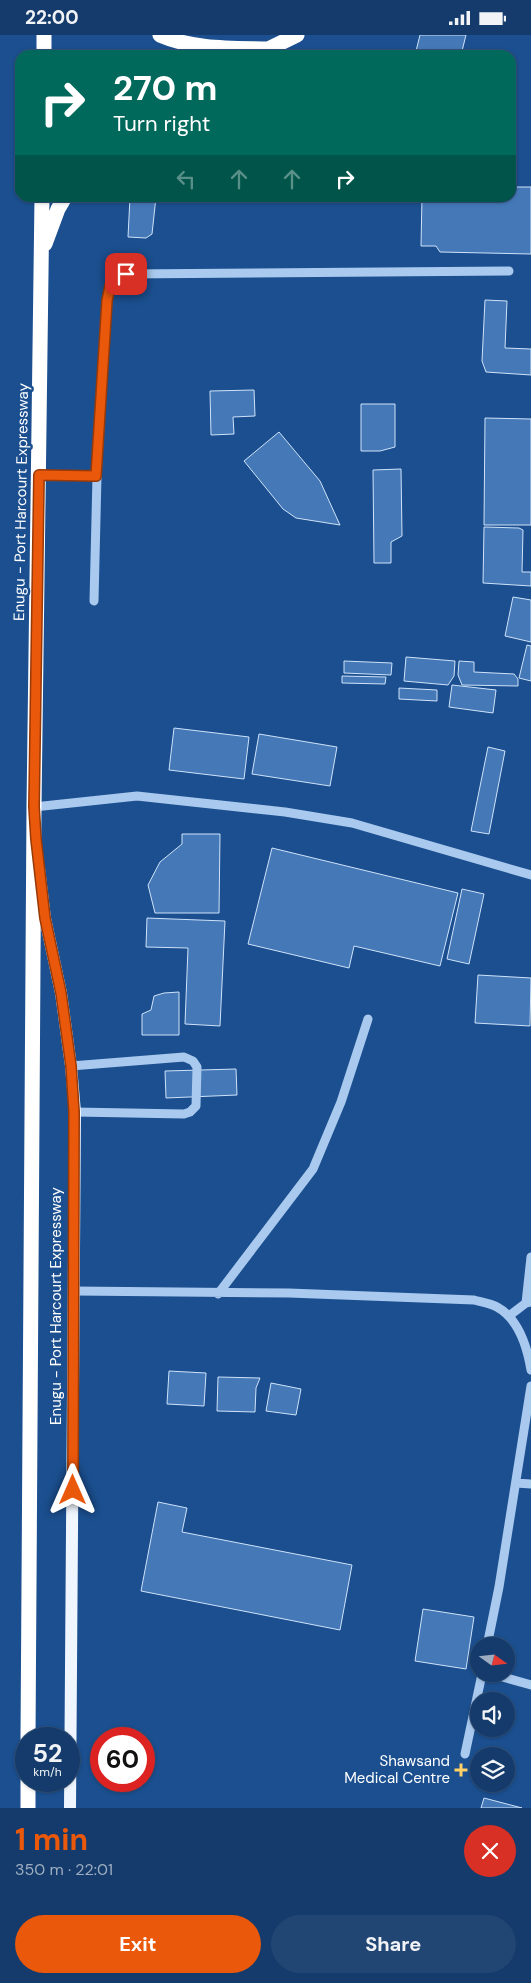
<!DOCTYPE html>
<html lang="en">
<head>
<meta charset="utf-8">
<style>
  body { margin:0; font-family:"DM Sans",sans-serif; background:#214673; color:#f1f3f6; height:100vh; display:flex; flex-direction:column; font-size:19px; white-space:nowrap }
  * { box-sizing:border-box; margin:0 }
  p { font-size:16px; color:#9dadc1 }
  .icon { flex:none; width:28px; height:28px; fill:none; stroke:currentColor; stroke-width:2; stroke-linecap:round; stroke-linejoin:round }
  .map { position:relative; height:1773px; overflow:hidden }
  .sheet { display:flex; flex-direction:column; background:#143b6b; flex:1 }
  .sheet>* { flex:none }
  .top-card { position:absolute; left:15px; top:15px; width:501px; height:152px; border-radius:15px; box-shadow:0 1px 4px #0004,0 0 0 1px #33557e; background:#00695c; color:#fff; overflow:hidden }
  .needle { width:32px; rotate:105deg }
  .buttons { position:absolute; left:470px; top:1602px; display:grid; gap:10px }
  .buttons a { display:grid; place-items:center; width:45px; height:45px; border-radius:50%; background:#143b6b; box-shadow:0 1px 4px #0004,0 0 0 1px #33557e; font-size:25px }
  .speed { position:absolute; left:15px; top:1692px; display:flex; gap:10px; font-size:25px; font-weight:700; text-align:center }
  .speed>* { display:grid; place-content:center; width:65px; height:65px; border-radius:50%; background:#143b6b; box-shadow:0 1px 4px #0004,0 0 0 1px #33557e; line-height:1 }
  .speed small { font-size:12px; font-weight:400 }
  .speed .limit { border:8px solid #d22; background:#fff; color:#111 }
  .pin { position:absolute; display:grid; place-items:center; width:42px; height:42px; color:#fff; margin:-21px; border-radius:10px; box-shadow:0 2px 8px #0006 }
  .me { position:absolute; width:55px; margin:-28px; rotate:0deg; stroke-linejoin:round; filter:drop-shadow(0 0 4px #0008) }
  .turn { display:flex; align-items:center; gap:18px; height:105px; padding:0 15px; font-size:22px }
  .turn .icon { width:65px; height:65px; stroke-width:2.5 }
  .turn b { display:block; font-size:35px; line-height:42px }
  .lanes { display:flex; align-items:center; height:48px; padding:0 15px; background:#0003; justify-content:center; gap:25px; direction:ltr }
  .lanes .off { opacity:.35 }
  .round { display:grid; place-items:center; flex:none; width:52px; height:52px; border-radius:26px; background:#214673 }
  .head { display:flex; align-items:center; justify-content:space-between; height:85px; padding:0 15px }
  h1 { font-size:30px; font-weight:700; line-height:38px; color:#ea580c }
  .primary-button { display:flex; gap:10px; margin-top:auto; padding:10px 15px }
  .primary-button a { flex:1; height:58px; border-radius:30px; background:#ea580c; color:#fff; font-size:20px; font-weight:700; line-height:58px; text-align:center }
  .primary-button a+a { background:#214673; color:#f1f3f6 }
  .status { display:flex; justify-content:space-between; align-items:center; height:35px; padding:0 25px; background:#143b6b; direction:ltr }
  .status svg { height:14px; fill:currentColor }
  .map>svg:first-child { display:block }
  .building { fill:#4478b7; stroke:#cfe3fa }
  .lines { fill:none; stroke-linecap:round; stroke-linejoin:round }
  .minor { stroke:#a9c9ee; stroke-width:9 }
  .major { stroke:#f0f6ff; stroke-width:12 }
  .highway { stroke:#fff; stroke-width:15 }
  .route-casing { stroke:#983908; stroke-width:12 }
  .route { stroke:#ea580c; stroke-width:9 }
  .poi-dot { fill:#ffd166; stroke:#1b4f8f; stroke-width:2 }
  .labels { text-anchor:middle; stroke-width:5; stroke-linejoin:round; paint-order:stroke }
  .street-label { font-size:15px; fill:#fff; stroke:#1b4f8f }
  .poi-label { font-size:15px; fill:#fff; stroke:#1b4f8f; text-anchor:end }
</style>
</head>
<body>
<div class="status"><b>22:00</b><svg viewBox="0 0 49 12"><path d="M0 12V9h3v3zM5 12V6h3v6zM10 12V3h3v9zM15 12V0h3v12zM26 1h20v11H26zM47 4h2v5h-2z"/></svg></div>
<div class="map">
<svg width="531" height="1773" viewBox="0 0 531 1773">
  <rect width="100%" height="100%" fill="#1b4f8f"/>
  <path class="building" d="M420 0H466L461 20H415Z
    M511 152H531V219L440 217 436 211H421L422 162H511Z
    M130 162H156L152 199 146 203 128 202Z
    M485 265 507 266 505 313 531 314V340L486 337 482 326Z
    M254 355 255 381 233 382 234 399 211 400 210 356Z
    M361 369H395V412L380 416H361Z
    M485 383 531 384V490H484Z
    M279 397 320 446 340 490 296 483 283 474 244 426Z
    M401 434 402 501 391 507V528H374L373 435Z
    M484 492 519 493 523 495 522 537H531V551L483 548Z
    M513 562 531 565V607L505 601Z
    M527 610 531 611V646L519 643Z
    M406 622 455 626 454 641 448 650 404 646Z
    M344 626 392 628 391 640 344 638Z
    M459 626 474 627V637L514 639 518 644V651L462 650 458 640Z
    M342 641 386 642 385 649 342 648Z
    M452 650 496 655 493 678 449 672Z
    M399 653 437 655V666L399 664Z
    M174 693 249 702 244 744 169 735Z
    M259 699 337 712 330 751 252 739Z
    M488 712 505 716 489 799 471 796Z
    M182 799H220L219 878H155L148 850 160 827 182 809Z
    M272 813 458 858 440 931 354 911 349 933 248 909Z
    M462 854 484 859 469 929 447 924Z
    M147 883 225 886 220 991 185 989 188 913 146 912Z
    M478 940 531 943 530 991 475 988Z
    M179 957V1000H142V979L151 975 154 961 164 958Z
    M236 1034 237 1060 166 1063 165 1036Z
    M169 1336 206 1338 204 1371 167 1369Z
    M218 1342 260 1343 256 1353 255 1377 217 1376Z
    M271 1348 301 1354 296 1380 266 1376Z
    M158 1467 187 1473 182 1497 352 1530 340 1595 141 1556Z
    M423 1574 474 1582 466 1634 415 1626Z
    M484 1763 522 1773H481Z"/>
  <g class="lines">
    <path class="minor" d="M39 440 97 441 107 266 110 251 126 239 509 236
      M94 566 97 441
      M34 772 137 761 285 777 352 788 531 840
      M71 1031 184 1022 193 1026 197 1032 196 1071 190 1077 184 1079 75 1077
      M74 1256 289 1258 474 1265C481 1267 490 1268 497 1272 519 1284 527 1311 531 1335
      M218 1259 313 1134 341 1067 368 984
      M526 1268 531 1222
      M509 1281 526 1268 531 1267
      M516 1448 531 1449
      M487 1611 499 1552 531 1351
      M492 1639 531 1650
      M465 1719 482 1639"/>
    <path class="major" d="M39 833 45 883 61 958 71 1031 75 1077 70 1773"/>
    <path class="highway" d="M160 0C195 15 232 13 269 14
      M262 17 297 0
      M44 20V0
      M45 209 58 174 65 162
      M28 1704 34 772 42 162
      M28 1773V1746"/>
  </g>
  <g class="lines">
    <g class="route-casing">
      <path id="route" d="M73 1455 74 1077 71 1031 61 958 45 883 36 804 34 772 39 440 96 441 107 266 110 251 126 239"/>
    </g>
    <use href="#route" class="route"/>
  </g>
  <path class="poi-dot" d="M458.5 1727.5h5v5h5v5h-5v5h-5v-5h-5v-5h5z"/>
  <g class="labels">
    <g class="street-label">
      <text transform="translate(21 467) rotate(-89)" y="5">Enugu - Port Harcourt Expressway</text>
      <text transform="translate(56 1271) rotate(-90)" y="5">Enugu - Port Harcourt Expressway</text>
    </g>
    <g class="poi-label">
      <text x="450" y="1731">Shawsand<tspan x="450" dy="17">Medical Centre</tspan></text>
    </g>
  </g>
</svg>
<div class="buttons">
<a><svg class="needle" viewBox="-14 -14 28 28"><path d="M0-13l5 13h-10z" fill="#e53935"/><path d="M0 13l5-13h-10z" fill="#9dadc1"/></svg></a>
<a><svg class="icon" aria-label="sound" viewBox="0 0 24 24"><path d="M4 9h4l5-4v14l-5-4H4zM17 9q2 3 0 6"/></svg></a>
<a><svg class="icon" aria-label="layers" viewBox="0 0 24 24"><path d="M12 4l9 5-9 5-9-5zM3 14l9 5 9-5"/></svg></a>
</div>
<div class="speed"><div>52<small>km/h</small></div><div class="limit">60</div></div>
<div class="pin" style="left:126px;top:239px;background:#d93025"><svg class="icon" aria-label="arrive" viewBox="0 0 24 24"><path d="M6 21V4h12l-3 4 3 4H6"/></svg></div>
<svg class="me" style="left:73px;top:1455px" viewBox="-20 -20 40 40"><path d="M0-17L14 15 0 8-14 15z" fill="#ea580c" stroke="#fff" stroke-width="4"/></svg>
<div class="top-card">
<div class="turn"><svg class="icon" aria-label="right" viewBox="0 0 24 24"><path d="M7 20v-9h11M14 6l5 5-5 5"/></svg><div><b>270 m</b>Turn right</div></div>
<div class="lanes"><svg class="icon off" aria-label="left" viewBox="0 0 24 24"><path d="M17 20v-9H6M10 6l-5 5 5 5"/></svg><svg class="icon off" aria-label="ahead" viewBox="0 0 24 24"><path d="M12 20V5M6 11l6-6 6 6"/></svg><svg class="icon off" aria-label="ahead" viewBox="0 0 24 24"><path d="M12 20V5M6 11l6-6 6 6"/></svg><svg class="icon" aria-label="right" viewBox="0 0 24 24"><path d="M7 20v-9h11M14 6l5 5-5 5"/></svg></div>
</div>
</div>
<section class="sheet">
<div class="head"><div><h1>1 min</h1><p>350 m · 22:01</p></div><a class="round" style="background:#d93025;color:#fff"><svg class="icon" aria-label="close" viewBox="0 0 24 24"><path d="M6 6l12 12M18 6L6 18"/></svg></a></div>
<div class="primary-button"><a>Exit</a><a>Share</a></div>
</section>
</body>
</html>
